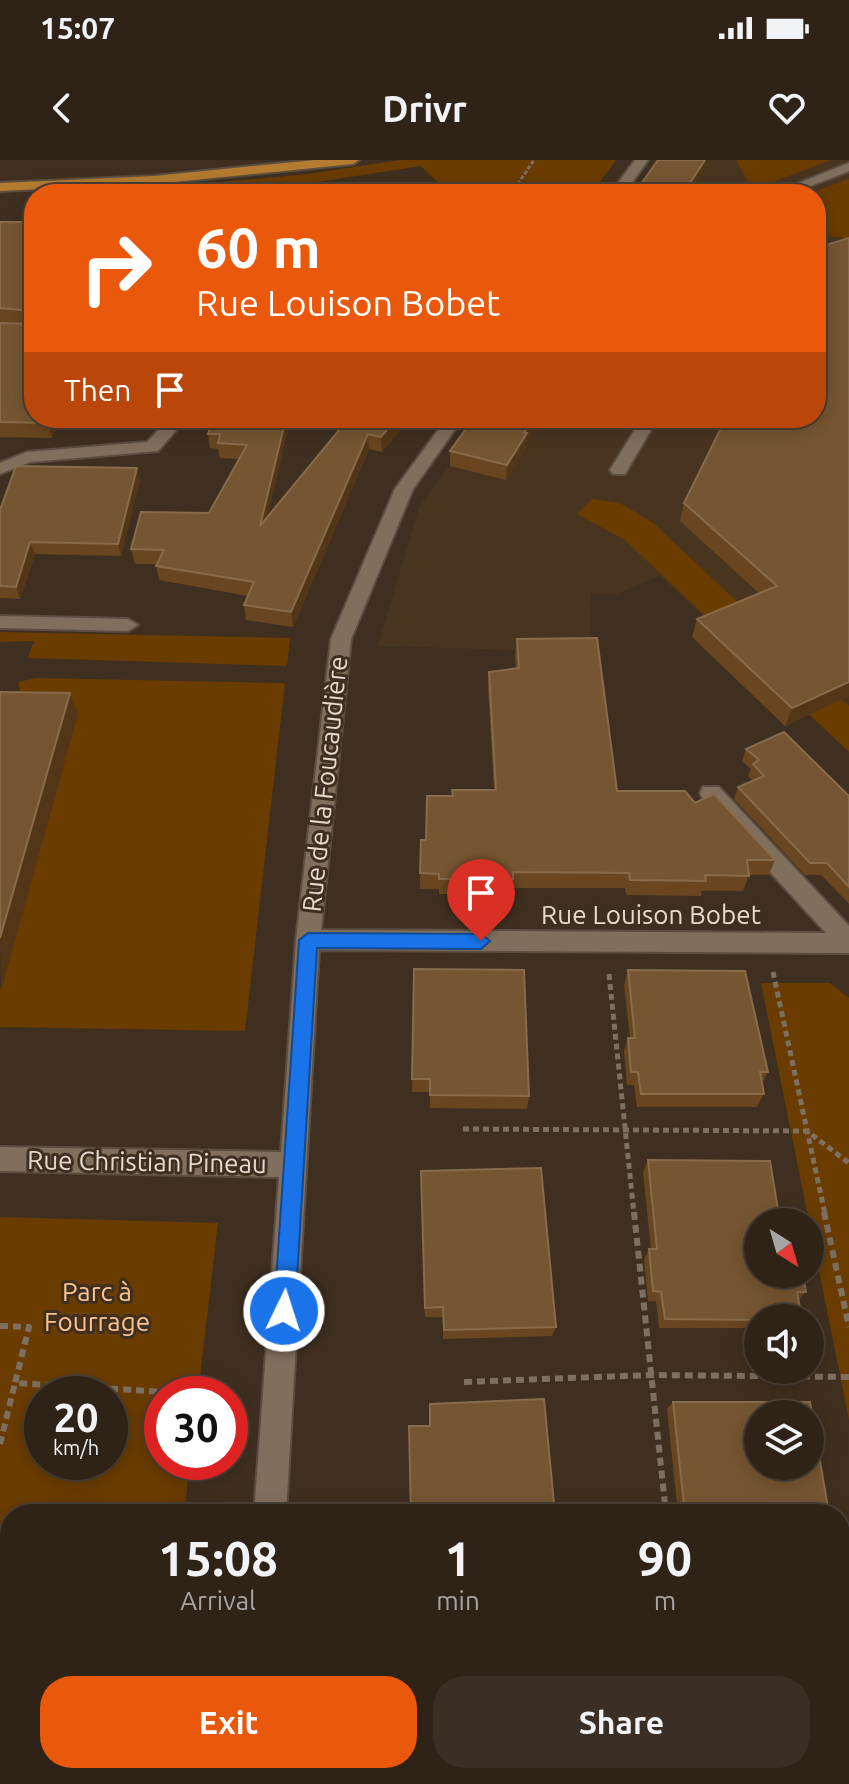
<!DOCTYPE html>
<html lang="en">
<head>
<meta charset="utf-8">
<style>
  body { margin:0; font-family:Ubuntu,sans-serif; background:#3b2f25; color:#f1f3f6; height:100vh; display:flex; flex-direction:column; font-size:30px; white-space:nowrap }
  * { box-sizing:border-box; margin:0 }
  p { font-size:26px; color:#a7a4a2 }
  .icon { flex:none; width:44px; height:44px; fill:none; stroke:currentColor; stroke-width:2; stroke-linecap:round; stroke-linejoin:round }
  .map { position:relative; flex:1; overflow:hidden }
  .details { position:absolute; left:0px; top:1344px; width:850px; height:280px; display:flex; flex-direction:column; background:#2f2318; border-radius:32px 32px 0 0; box-shadow:0 4px 20px #0003,0 0 0 2px #4a4037 }
  .details>* { flex:none }
  .guide { position:absolute; left:24px; top:24px; width:802px; height:244px; border-radius:32px; box-shadow:0 4px 20px #0003,0 0 0 2px #4a4037; background:#ea580c; color:#fff; overflow:hidden }
  .needle { width:52px; rotate:143deg }
  .fabs { position:absolute; left:744px; top:1048px; display:grid; gap:16px }
  .fabs a { display:grid; place-items:center; width:80px; height:80px; border-radius:50%; background:#2f2318; box-shadow:0 4px 20px #0003,0 0 0 2px #4a4037; font-size:40px }
  .speed { position:absolute; left:24px; top:1216px; display:flex; gap:16px; font-size:40px; font-weight:700; text-align:center }
  .speed>* { display:grid; place-content:center; width:104px; height:104px; border-radius:50%; background:#2f2318; box-shadow:0 4px 20px #0003,0 0 0 2px #4a4037; line-height:1 }
  .speed small { font-size:20px; font-weight:400 }
  .speed .limit { border:12px solid #d22; background:#fff; color:#111 }
  .pin { position:absolute; display:grid; place-items:center; width:68px; height:68px; color:#fff; margin:-82px -34px; border-radius:50% 50% 50% 0; rotate:-45deg; box-shadow:0 0 8px #0007 }
  .pin .icon { rotate:45deg }
  .me { position:absolute; width:88px; margin:-44px; rotate:4deg; stroke-linejoin:round; filter:drop-shadow(0 0 6px #0008) }
  .turn { display:flex; align-items:center; gap:28px; height:168px; padding:0 40px; font-size:36px }
  .turn .icon { width:104px; height:104px; stroke-width:2.5 }
  .turn b { display:block; font-size:56px; line-height:68px }
  .then { display:flex; align-items:center; height:76px; padding:0 40px; background:#0003; gap:16px; font-size:30px }
  .eta { display:flex; justify-content:space-evenly; align-items:center; height:136px; text-align:center }
  .eta b { font-size:48px; font-weight:700; line-height:56px }
  .primary-button { display:flex; gap:16px; margin-top:auto; padding:16px 40px }
  .primary-button a { flex:1; height:92px; border-radius:32px; background:#ea580c; color:#fff; font-size:32px; font-weight:700; line-height:92px; text-align:center }
  .primary-button a+a { background:#3b2f25; color:#f1f3f6 }
  .status { display:flex; justify-content:space-between; align-items:center; height:56px; padding:0 40px; background:#2f2318; direction:ltr }
  .status svg { height:22px; fill:currentColor }
  header { display:flex; justify-content:space-between; align-items:center; height:104px; padding:0 40px; background:#2f2318; font-size:36px; font-weight:700 }
  .map>svg:first-child { display:block }
  .built { fill:#493420 }
  .green { fill:#6a3c00; fill-rule:evenodd }
  .lines { fill:none; stroke-linecap:round; stroke-linejoin:round }
  .minor-casing { stroke:#5b4e40; stroke-width:4 }
  .major-casing { stroke:#5b4e40; stroke-width:4 }
  .path-far2 { stroke:#7d7062; stroke-width:3; stroke-dasharray:4 2; stroke-linecap:butt }
  .path-far1 { stroke:#7d7062; stroke-width:5; stroke-dasharray:6 4; stroke-linecap:butt }
  .path { stroke:#7d7062; stroke-width:6; stroke-dasharray:8 5; stroke-linecap:butt }
  .minor { fill:#816f5e; fill-rule:evenodd }
  .major { fill:#b57b30; fill-rule:evenodd }
  .wall { fill:#69461f }
  .shaded-wall { fill:#533618 }
  .building { fill:#765632; stroke:#886b4b; stroke-width:2; fill-rule:evenodd }
  .route { fill:#1a73e8; stroke:#114b97; stroke-width:2 }
  .labels { text-anchor:middle; stroke-width:6; stroke-linejoin:round; paint-order:stroke }
  .street-label { font-size:26px; fill:#e4dad0; stroke:#3f2f20 }
  .park-label { font-size:26px; fill:#fbc48f; stroke:#3f2f20 }
</style>
</head>
<body>
<div class="status"><b>15:07</b><svg viewBox="0 0 49 12"><path d="M0 12V9h3v3zM5 12V6h3v6zM10 12V3h3v9zM15 12V0h3v12zM26 1h20v11H26zM47 4h2v5h-2z"/></svg></div>
<header><svg class="icon" aria-label="back" viewBox="0 0 24 24"><path d="M15 5l-7 7 7 7"/></svg>Drivr<svg class="icon" aria-label="heart" viewBox="0 0 24 24"><path d="M12 20l-8-8c-3-5 5-10 8-4 3-6 11-1 8 4z"/></svg></header>
<div class="map">
<svg width="849" height="1624" viewBox="0 0 849 1624">
  <rect width="100%" height="100%" fill="#3f2f20"/>
  <path class="built" d="M667 0H849V592L660 416 616 434H591L590 492 378 486 419 347 484 258H816V34H642Z"/>
  <path class="green" d="M400 0H616L591 34H450L421 6 266 30 156 34V28L308 14Z
    M736 0H831L752 30Z
    M849 19V79L830 76 816 64V34H807Z
    M592 339 620 343 653 363 849 546V592L625 380 577 354Z
    M0 472 290 478 287 506 28 498 34 481 0 482Z
    M36 518 285 523 245 871 0 867V831L28 676H44L77 555 25 553 18 522Z
    M761 823H830L849 838V1260Z
    M0 1057 218 1063 198 1234H162V1302H190L184 1354H10V1614H155L154 1624H0ZM42 1234H110V1302H42Z"/>
  <g class="lines">
    <g class="minor-casing">
      <path id="minor" d="M635 0H648L624 34H610Z
        M849 3V11L790 34H771Z
        M170 258H187L158 291 30 302 0 314V303L27 292 147 282Z
        M447 258H463L413 329 351 479 321 770 826 773 703 639 700 633 703 627H719L849 766V793L319 790 286 1354H254L279 1017 0 1011V987L281 992 296 780 331 479 395 329Z
        M642 258H658L625 314H613L610 310Z
        M0 456 128 459 138 465 128 471 0 468Z
        M840 1531H849V1565H840Z
        M239 1614H275L274 1624H238Z"/>
    </g>
    <g class="major-casing">
      <path id="major" d="M315 0H359L353 4 154 24 0 31V23L154 16Z"/>
    </g>
    <path class="path-far2" d="M511 34 534 0"/>
    <path class="path-far1" d="M773 812 825 1054
      M609 814 634 1054
      M463 969 807 971 849 1003"/>
    <path class="path" d="M634 1052 666 1354
      M824 1052 849 1167
      M0 1166 29 1167 15 1223 201 1234
      M464 1222 651 1215 849 1217
      M0 1284 15 1223
      M0 1495H10"/>
    <use href="#minor" class="minor"/>
    <use href="#major" class="major"/>
  </g>
  <path class="wall" d="M0 62H34L59 258 52 278 0 277V163H13H0Z
    M213 258H291L267 357 349 258H410L382 292 369 289 293 467 246 460 244 445 248 436 159 420 156 404H135L131 389 209 353 239 299 220 298 218 289 210 288 208 274Z
    M726 258 849 536 785 566 692 477 697 459 760 434 680 361 684 343Z
    M526 283V288L506 320 450 306V291Z
    M137 308 140 320 121 396 35 394 20 439 0 438V350Z
    M517 479 617 631 695 643 775 700 769 715H749L743 731H702L701 736 626 735 625 728H512L511 734H439V729H420V713L426 680 494 630 488 529 489 512 516 508 515 496Z
    M746 589 849 636V744L821 715H805L734 639 738 627 753 621 748 616 751 609 742 601Z
    M414 809 529 936 527 949 430 948V932H412Z
    M628 810 768 912 762 923 764 934 757 947H637L634 925H627L624 891 628 878H630L624 825Z
    M648 1000 758 1062 806 1132 798 1140 758 1158V1168H659L656 1141H648L644 1099 649 1089H651L643 1012Z
    M421 1011 556 1167 552 1176 443 1179V1157H425Z
    M673 1242 829 1354H678L667 1249Z
    M406 1621 496 1624H406Z"/>
  <path class="shaded-wall" d="M706 0 703 13 690 34H683Z
    M50 258H59L52 278 48 263Z
    M286 258H291L262 381 260 366Z
    M397 258H410L382 292 381 277Z
    M534 258H542L526 283V288L506 320 507 305 524 273Z
    M368 274 369 289 293 467 291 452Z
    M137 308 140 320 121 396 118 384Z
    M30 382 35 394 20 439 16 427Z
    M849 522V536L785 566 792 548Z
    M70 533 78 554 1 831 0 778Z"/>
  <path class="building" d="M658 0H705L683 34H634Z
    M0 62H34V258H50L48 263 0 262V163L30 164 33 151 0 148Z
    M849 78V522L792 548 697 459 777 426 684 343 726 258H816V88Z
    M213 258H286L260 366 349 258H397L381 277 368 274 291 452 244 445 254 422 156 406 164 390 131 389 141 352 209 353 247 285 218 283 220 274H208Z
    M474 258H534L524 273H527L507 305 450 291Z
    M16 306 137 308 118 384 30 382 16 427 0 426V350Z
    M597 478 617 631H685L695 643 714 634 775 700H747L749 716 705 715 706 721 630 720 629 713 513 712V719H439V714L420 713 421 680H426L427 636H453L452 630H496L489 512 519 508 517 479Z
    M0 532 70 533 0 778Z
    M784 572 849 636V727L827 703H810L738 627 764 616 753 604 759 600 746 589Z
    M414 809 524 810 529 936 430 935V919H412Z
    M628 810 745 811 768 912H760L764 934H641L638 912H631L628 878H635Z
    M648 1000 770 1001 780 1062H758V1114H803L806 1132H797L802 1158H758V1160L665 1159 661 1132 653 1131 649 1089H657Z
    M541 1008 556 1167 444 1170 443 1147 425 1148 421 1011Z
    M544 1239 555 1354H411L409 1266H430V1244Z
    M673 1242H810L829 1354H685ZM758 1254H810V1306H758Z
    M840 1419 845 1447H840Z"/>
  <path class="route" d="M308 773 481 774 490 781 481 789 317 788 295 1151 292 1159 284 1162 277 1159 274 1151 299 780Z"/>
  <g class="labels">
    <g class="street-label">
      <text transform="translate(325 624) rotate(-84)" y="9">Rue de la Foucaudière</text>
      <text x="651" y="764">Rue Louison Bobet</text>
      <text transform="translate(147 1002) rotate(1)" y="9">Rue Christian Pineau</text>
    </g>
    <g class="park-label">
      <text x="97" y="1141">Parc à<tspan x="97" dy="30">Fourrage</tspan></text>
    </g>
  </g>
</svg>
<div class="fabs">
<a><svg class="needle" viewBox="-14 -14 28 28"><path d="M0-13l5 13h-10z" fill="#e53935"/><path d="M0 13l5-13h-10z" fill="#a7a4a2"/></svg></a>
<a><svg class="icon" aria-label="sound" viewBox="0 0 24 24"><path d="M4 9h4l5-4v14l-5-4H4zM17 9q2 3 0 6"/></svg></a>
<a><svg class="icon" aria-label="layers" viewBox="0 0 24 24"><path d="M12 4l9 5-9 5-9-5zM3 14l9 5 9-5"/></svg></a>
</div>
<div class="speed"><div>20<small>km/h</small></div><div class="limit">30</div></div>
<div class="pin" style="left:481px;top:781px;background:#d93025"><svg class="icon" aria-label="arrive" viewBox="0 0 24 24"><path d="M6 21V4h12l-3 4 3 4H6"/></svg></div>
<svg class="me" style="left:284px;top:1151px" viewBox="-20 -20 40 40"><circle r="17" fill="#1a73e8" stroke="#fff" stroke-width="3"/><path d="M0-11L8 9 0 5-8 9z" fill="#fff"/></svg>
<div class="guide">
<div class="turn"><svg class="icon" aria-label="right" viewBox="0 0 24 24"><path d="M7 20v-9h11M14 6l5 5-5 5"/></svg><div><b>60 m</b>Rue Louison Bobet</div></div>
<div class="then">Then<svg class="icon" aria-label="arrive" viewBox="0 0 24 24"><path d="M6 21V4h12l-3 4 3 4H6"/></svg></div>
</div>
<section class="details">
<div class="eta">
<div><b>15:08</b><p>Arrival</p></div>
<div><b>1</b><p>min</p></div>
<div><b>90</b><p>m</p></div>
</div>
<div class="primary-button"><a>Exit</a><a>Share</a></div>
</section>
</div>
</body>
</html>
